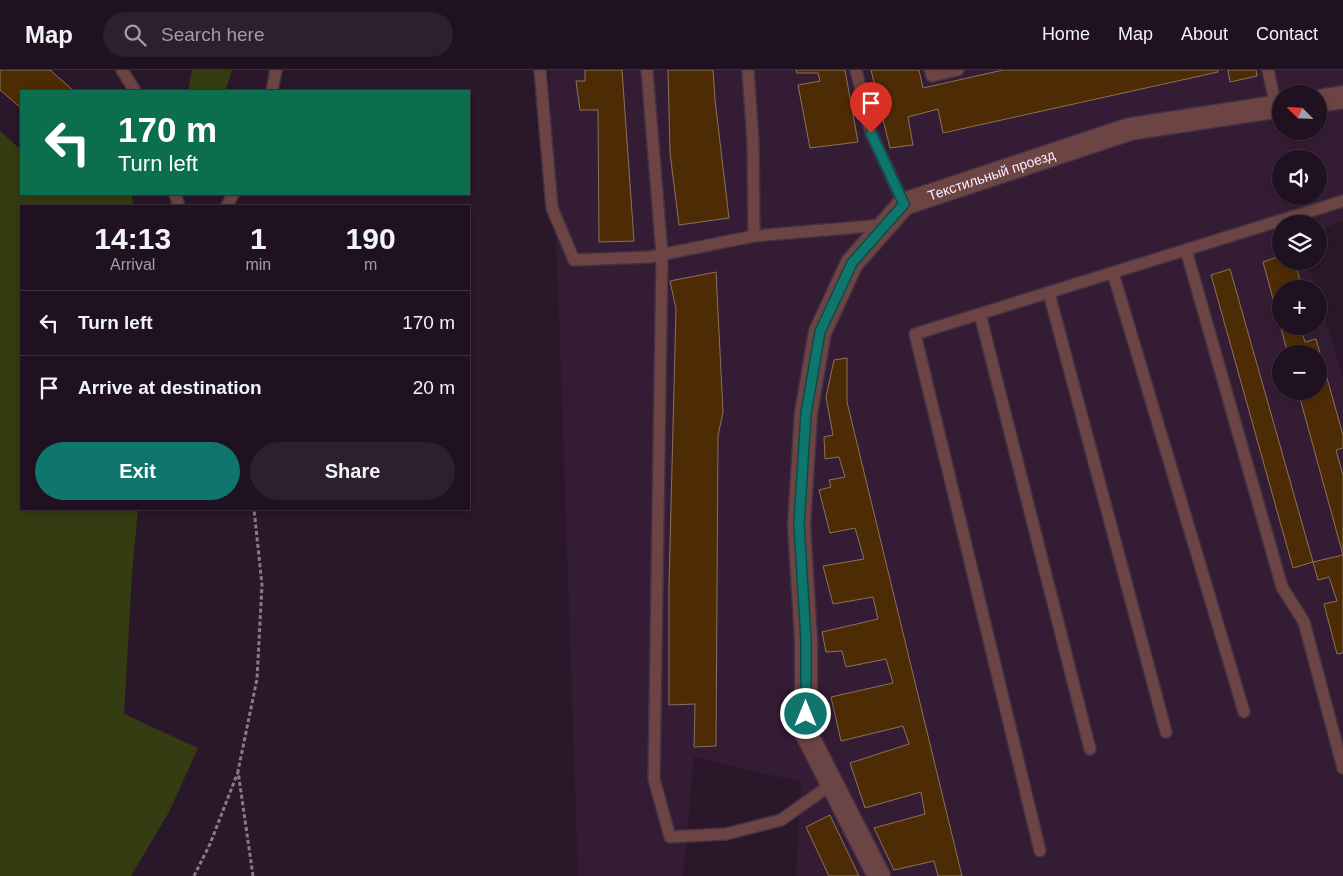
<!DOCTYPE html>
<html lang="en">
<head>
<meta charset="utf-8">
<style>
  body { margin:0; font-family:Helvetica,sans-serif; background:#2d1f2d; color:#f1f3f6; height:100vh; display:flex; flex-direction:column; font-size:19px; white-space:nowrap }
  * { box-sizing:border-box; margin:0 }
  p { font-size:16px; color:#a29da5 }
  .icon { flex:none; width:28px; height:28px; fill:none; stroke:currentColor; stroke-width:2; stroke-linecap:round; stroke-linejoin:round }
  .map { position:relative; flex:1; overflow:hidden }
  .sheet { position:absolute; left:20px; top:135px; width:450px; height:305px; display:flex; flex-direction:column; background:#201120; border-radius:0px; box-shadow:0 2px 8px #0003,0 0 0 1px #3d313e }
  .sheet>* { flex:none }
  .top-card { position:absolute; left:20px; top:20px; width:450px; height:105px; border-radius:0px; box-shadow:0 2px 8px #0003,0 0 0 1px #3d313e; background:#0b6e4f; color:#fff; overflow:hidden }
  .needle { width:32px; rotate:294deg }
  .buttons { position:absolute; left:1272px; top:15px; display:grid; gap:10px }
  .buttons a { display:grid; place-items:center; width:55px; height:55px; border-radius:50%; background:#201120; box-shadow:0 2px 8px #0003,0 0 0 1px #3d313e; font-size:25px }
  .pin { position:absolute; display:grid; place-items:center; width:42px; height:42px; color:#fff; margin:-51px -21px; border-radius:50% 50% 50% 0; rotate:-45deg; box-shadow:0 0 5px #0007 }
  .pin .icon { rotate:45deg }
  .me { position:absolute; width:55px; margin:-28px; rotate:0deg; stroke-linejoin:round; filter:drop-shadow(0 0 4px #0008) }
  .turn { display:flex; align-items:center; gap:18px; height:105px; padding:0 15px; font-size:22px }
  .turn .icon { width:65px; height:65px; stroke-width:2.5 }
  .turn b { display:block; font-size:35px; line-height:42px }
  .eta { display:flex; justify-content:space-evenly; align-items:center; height:85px; text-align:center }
  .eta b { font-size:30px; font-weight:700; line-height:35px }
  .cta { display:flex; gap:10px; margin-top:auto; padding:10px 15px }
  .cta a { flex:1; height:58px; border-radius:30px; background:#0f766e; color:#fff; font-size:20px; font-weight:700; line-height:58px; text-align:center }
  .cta a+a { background:#2d1f2d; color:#f1f3f6 }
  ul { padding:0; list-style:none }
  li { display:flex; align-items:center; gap:15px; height:65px; padding:0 15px; border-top:1px solid #3d313e }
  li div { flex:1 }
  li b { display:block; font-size:19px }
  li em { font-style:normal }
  header { display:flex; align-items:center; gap:30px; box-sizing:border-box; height:70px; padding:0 25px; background:#201120; border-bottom:1px solid #3d313e }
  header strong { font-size:24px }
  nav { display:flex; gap:28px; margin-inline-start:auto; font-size:18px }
  .search { width:350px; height:45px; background:#2d1f2d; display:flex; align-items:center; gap:12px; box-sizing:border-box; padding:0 18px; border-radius:28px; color:#a29da5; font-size:19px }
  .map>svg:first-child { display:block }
  .built { fill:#351c35; fill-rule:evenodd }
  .green { fill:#343c11 }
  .building { fill:#4d2c05; stroke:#8a725b }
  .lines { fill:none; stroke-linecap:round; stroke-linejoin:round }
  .lane-casing { stroke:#433143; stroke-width:14 }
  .street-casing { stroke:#433143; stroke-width:25 }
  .path { stroke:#8a798a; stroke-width:3; stroke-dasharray:4 2.5; stroke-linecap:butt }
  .lane { stroke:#6d4444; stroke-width:11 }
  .street { stroke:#6d4444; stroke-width:22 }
  .route-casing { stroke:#0a4d48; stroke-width:12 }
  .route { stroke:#0f766e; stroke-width:9 }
  .labels { text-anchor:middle; stroke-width:4; stroke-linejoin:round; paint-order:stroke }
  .street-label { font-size:14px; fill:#fceefc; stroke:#0e060e }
</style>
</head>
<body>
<header>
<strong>Map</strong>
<div class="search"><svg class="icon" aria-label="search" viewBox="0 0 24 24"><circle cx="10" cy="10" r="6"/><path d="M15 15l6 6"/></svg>Search here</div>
<nav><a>Home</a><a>Map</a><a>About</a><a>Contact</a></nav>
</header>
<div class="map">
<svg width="1343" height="806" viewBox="0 0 1343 806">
  <rect width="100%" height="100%" fill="#2a172a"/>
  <path class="built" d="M549 0H1343V151L1319 160V154H1281V191H1307L1316 219H1281V256H1319V228L1343 307V806H796L801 712 694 687 683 806H578L559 244ZM1281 24H1319V61H1281ZM1281 89H1319V126H1281ZM1281 284H1319V321H1281Z"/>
  <path class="green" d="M192 0H230L232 1 225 21H188Z
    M0 61 21 80V124H132L133 136H21V439H138L132 504 124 644 198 678 169 742 131 806H0Z"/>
  <path class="building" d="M0 0H50L74 21H21V38L0 20Z
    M585 0H622L634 171 599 172 598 40H580L576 11H585Z
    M668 0H713L715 30 729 148 679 155 670 83Z
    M796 0H845L858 72 810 78 798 15 820 11 818 3H797Z
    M871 0H919L923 18 1003 0H1218V2L943 63 938 39 908 47 913 75 890 78Z
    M1228 0H1256L1257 6 1230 12Z
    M1281 186V191H1295L1302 219H1281V256H1300L1305 272 1316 269 1343 365V378L1336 380 1343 405V485L1298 321H1319V284H1288L1263 192Z
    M1230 199 1313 492 1293 498 1211 205Z
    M716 202 723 342 718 366 716 676 694 677 695 634 669 635V515L676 239 670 211Z
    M847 288V332L962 806H938L934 791 894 800 874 758 925 744 921 722 865 738 850 693 909 674 903 656 841 671 831 627 893 613 886 589 846 597 842 581 826 582 822 562 878 549 873 527 833 534 823 496 864 489 855 458 830 463 819 420 831 417 829 410 845 407 839 387 825 389 824 367 833 365 826 327 834 290Z
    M1343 485V583L1337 584 1324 534 1337 531 1329 507 1318 510 1313 492Z
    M830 745 859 806H829L806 757Z"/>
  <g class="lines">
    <g class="lane-casing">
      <path id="lane" d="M122 0 135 21
        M540 0 552 138 574 190 650 187 754 166 884 155
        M647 0 662 185 654 709 670 767 726 764 781 750 832 714
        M748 0 753 72 754 166
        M856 0 871 63 904 134
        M930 0 932 6 958 0
        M1268 0 1276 37
        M272 21 276 0
        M175 124 179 136
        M227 136 233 124
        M1186 180 1282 517 1304 552 1343 698
        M1113 203 1244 642
        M1049 223 1166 662
        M980 244 1090 679
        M1040 781 915 264 1343 131"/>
    </g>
    <g class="street-casing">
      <g id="street">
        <path d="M1319 31 1343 27"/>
        <path id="s1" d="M879 806 806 663V570L799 455 806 343 820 262 852 193 904 134 1130 59 1281 36"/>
      </g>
    </g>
    <path class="path" d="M194 806 210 774 238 702
      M253 806 238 701 257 609 262 515 254 439"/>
    <use href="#lane" class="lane"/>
    <use href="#street" class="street"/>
  </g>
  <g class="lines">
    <g class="route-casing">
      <path id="route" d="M806 644V570L799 454 806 343 820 262 852 193 904 134 871 63"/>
    </g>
    <use href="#route" class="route"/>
  </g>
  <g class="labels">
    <g class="street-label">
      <text dy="5" stroke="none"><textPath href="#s1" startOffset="810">Текстильный проезд</textPath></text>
    </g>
  </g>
</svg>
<div class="buttons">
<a><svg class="needle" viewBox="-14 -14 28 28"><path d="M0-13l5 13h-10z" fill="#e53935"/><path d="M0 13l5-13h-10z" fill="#a29da5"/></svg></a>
<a><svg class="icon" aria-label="sound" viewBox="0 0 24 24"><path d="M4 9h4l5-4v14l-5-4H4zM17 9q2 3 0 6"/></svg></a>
<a><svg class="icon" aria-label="layers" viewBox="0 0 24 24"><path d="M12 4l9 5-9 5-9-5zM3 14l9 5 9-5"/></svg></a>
<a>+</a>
<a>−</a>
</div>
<div class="pin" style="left:871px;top:63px;background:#d93025"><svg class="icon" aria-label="arrive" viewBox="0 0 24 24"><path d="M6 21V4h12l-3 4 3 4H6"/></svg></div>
<svg class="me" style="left:806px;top:644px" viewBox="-20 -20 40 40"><circle r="17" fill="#0f766e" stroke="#fff" stroke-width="3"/><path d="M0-11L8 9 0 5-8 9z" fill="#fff"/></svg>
<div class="top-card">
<div class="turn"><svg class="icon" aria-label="left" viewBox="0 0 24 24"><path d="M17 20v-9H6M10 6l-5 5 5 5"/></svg><div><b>170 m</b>Turn left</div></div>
</div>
<section class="sheet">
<div class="eta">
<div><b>14:13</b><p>Arrival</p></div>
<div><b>1</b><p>min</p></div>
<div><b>190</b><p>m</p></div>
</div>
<ul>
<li><svg class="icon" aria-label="left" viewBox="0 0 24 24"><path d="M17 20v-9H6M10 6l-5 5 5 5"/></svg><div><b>Turn left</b></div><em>170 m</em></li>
<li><svg class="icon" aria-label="arrive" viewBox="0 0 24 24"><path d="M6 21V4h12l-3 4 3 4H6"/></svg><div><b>Arrive at destination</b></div><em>20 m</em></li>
</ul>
<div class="cta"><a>Exit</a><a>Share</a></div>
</section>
</div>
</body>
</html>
